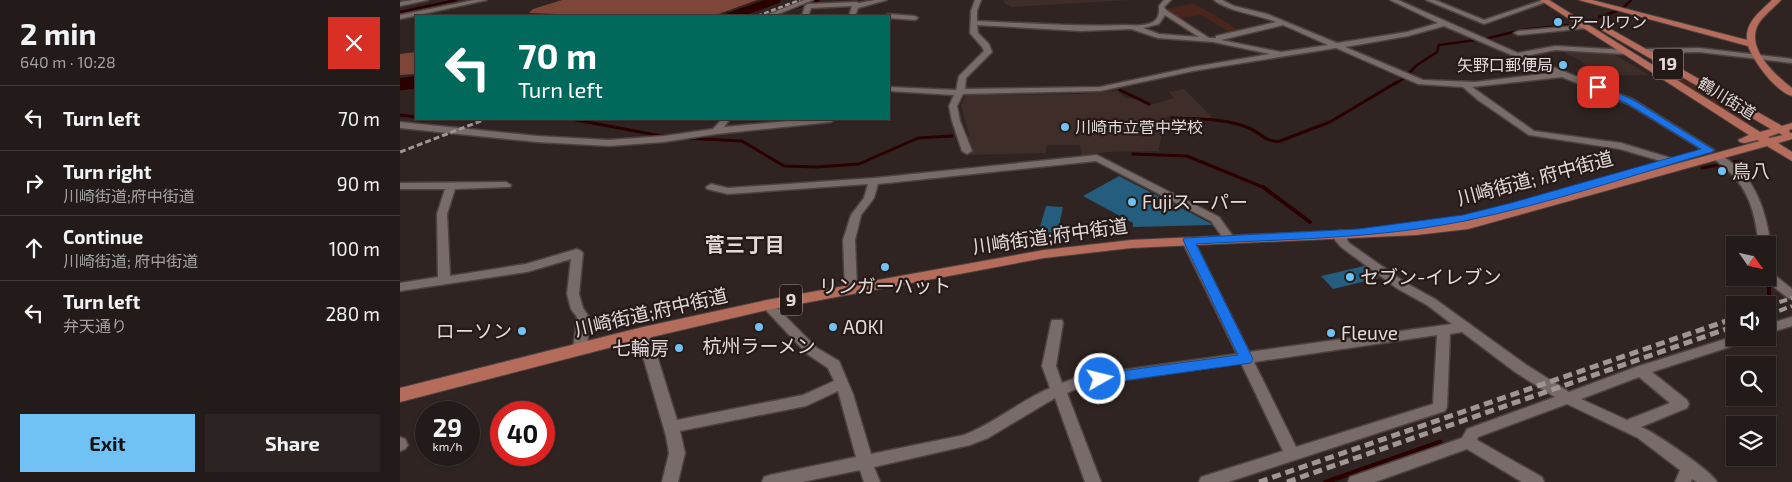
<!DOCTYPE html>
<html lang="en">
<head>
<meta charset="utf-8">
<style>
  body { margin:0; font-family:"Exo 2","Noto Sans JP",sans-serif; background:#2b2422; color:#f1f3f6; height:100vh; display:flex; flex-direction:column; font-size:19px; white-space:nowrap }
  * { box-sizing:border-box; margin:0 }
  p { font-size:16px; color:#a3a1a2 }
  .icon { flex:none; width:28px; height:28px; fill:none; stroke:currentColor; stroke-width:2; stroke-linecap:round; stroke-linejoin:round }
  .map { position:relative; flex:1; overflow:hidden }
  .side { display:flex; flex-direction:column; background:#231b19; width:400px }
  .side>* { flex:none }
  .banner { position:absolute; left:15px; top:15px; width:475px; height:105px; border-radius:0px; box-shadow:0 1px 4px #0004,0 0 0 1px #403938; background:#00695c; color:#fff; overflow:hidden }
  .needle { width:32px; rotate:124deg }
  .fabs { position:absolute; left:1326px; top:236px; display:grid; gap:10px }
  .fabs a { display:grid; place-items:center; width:50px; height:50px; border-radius:0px; background:#231b19; box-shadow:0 1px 4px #0004,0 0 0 1px #403938; font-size:25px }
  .speed { position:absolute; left:15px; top:401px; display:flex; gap:10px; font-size:25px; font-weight:700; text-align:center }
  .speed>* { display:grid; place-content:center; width:65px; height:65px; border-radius:50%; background:#231b19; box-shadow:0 1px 4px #0004,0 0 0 1px #403938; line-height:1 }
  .speed small { font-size:12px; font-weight:400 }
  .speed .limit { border:8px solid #d22; background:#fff; color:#111 }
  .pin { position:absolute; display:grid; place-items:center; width:42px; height:42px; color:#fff; margin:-21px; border-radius:10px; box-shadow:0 2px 8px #0006 }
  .me { position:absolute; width:55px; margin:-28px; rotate:82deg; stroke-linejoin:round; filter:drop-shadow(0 0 4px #0008) }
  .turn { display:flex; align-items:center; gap:18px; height:105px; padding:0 20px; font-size:22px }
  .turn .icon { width:65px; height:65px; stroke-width:2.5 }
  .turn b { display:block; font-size:35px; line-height:42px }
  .round { display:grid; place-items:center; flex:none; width:52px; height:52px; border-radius:0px; background:#2b2422 }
  .headline { display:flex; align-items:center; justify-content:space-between; height:85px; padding:0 20px }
  h1 { font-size:30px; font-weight:700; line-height:38px }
  .cta { display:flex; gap:10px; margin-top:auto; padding:10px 20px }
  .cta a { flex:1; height:58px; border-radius:0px; background:#70c2f4; color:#111; font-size:20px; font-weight:700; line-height:58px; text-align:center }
  .cta a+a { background:#2b2422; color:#f1f3f6 }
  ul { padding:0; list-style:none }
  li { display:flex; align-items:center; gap:15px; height:65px; padding:0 20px; border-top:1px solid #403938 }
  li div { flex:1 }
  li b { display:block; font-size:19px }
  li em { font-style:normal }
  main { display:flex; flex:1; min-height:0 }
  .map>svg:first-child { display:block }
  .built { fill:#3e2d29 }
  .green { fill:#4a251c }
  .forest { fill:#7e4639 }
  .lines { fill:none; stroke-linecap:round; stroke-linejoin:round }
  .stream-far3 { stroke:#2a0000; stroke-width:2.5 }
  .stream-far2 { stroke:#2a0000; stroke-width:3 }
  .stream-far1 { stroke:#2a0000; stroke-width:4 }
  .stream { stroke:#2a0000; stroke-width:5 }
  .river { fill:#2a0000; fill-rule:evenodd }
  .building { fill:#245d7e }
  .minor-casing { stroke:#4c4240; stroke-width:3 }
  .major-casing { stroke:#4c4240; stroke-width:2 }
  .minor { fill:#786b68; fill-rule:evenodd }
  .major { fill:#b66c5b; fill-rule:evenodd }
  .rail-far3 { stroke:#a09795; stroke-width:2.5; stroke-dasharray:5 2.5; stroke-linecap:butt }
  .rail-far2 { stroke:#a09795; stroke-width:3; stroke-dasharray:6 3; stroke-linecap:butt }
  .rail-far1 { stroke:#a09795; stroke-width:4; stroke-dasharray:8 4; stroke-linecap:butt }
  .rail { stroke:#a09795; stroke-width:5; stroke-dasharray:9 5; stroke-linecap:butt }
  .route { fill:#1a73e8; stroke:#114b97 }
  .poi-dot { fill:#70c2f4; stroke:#251a18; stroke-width:2 }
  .labels { text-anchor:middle; stroke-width:4.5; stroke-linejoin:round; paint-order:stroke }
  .far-poi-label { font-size:16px; fill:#e2dad9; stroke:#251a18; text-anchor:start }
  .far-street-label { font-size:16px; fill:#e2dad9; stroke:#251a18 }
  .shield { fill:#251a18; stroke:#a9a09f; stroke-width:1 }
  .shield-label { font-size:18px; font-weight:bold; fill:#e2dad9 }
  .poi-label { font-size:19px; fill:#e2dad9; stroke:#251a18; text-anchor:start }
  .street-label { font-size:19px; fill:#e2dad9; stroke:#251a18 }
  .neighbourhood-label { font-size:20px; font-weight:bold; fill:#e2dad9; stroke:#251a18 }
</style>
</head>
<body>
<main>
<section class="side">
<div class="headline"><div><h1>2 min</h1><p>640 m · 10:28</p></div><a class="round" style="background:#d93025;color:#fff"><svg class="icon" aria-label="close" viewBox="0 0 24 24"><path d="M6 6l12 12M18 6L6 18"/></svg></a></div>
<ul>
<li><svg class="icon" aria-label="left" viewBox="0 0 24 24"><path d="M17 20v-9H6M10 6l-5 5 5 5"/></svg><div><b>Turn left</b></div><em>70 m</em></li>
<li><svg class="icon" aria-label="right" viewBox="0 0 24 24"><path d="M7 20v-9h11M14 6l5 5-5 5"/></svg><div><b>Turn right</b><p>川崎街道;府中街道</p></div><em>90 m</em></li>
<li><svg class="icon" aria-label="ahead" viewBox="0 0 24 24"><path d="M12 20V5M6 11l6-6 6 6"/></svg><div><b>Continue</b><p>川崎街道; 府中街道</p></div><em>100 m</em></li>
<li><svg class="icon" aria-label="left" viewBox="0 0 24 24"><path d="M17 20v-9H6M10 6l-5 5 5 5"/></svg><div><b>Turn left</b><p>弁天通り</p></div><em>280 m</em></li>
</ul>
<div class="cta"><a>Exit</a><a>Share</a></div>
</section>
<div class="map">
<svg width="1392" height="482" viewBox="0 0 1392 482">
  <rect width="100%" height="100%" fill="#2f2421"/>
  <path class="built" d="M604 0H730L612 7 605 4Z
    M1164 51 1214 54 1249 75H1184L1175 69 1189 67 1178 59 1166 54Z
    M784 89 811 116V119L771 116 766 118 758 151 707 152 681 156 680 145H647L646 153 569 155 572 151 564 137 569 136 561 105 566 95 677 94 717 91 726 98 739 100 747 106 774 98 769 92Z"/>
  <path class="green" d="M794 3 834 27 840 31 831 33 801 15 781 18 766 9Z
    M1285 77 1349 117 1354 122 1346 125 1272 78Z"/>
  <path class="forest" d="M162 0H357L313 16H156V14L129 13 133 9Z
    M16 52V74L0 75V54Z"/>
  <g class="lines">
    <path class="stream-far3" d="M1223 8 1231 0
      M0 12 56 0
      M383 12 419 0
      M1199 17 1220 10
      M1084 39 1122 30 1168 25
      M995 84 1003 79 1017 65 1037 52 1039 45 1076 40"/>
    <path class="stream-far2" d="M0 89 16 87
      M720 90 749 104
      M0 115 16 117
      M772 118C797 119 825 118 849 128 861 133 867 143 880 141L930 122 997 82
      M67 119H120
      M171 119 267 137
      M282 138 342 141 384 166 417 167 459 164 518 138 552 136
      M733 154 787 156 865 188
      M1302 168 1340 161"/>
    <path class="stream-far1" d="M863 187 910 222
      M1369 284V296"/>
    <path class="stream" d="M926 482 1040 442"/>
    <path class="river" d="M364 0H381L379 3 343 16H326L327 13Z
      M16 76V86L0 88V78Z"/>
  </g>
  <path class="building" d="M719 176 810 223 812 225 733 227V223L683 196Z
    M646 206 663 207 657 235 638 234Z
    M964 266 979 278 933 289 921 276Z"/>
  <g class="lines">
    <g class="minor-casing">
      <path id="minor" d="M13 0H28L0 6V2Z
        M74 0H87L0 19V15Z
        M404 0H413L373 16H364Z
        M475 0H487L458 8 455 16H449L452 6 411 8 408 16H402L405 6 408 4 456 2 459 3Z
        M575 0H581L577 11V21C626 23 674 27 723 25 732 25 744 27 753 22 760 18 759 11 759 6L764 0H771L764 7 766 10 809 38H816V36L876 22C857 14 831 13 814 0H822L834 6 867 14 937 43 1007 32 1038 23 990 0H998L1118 53 1155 46 1227 50V54H1224L1155 50 1126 56 1234 100 1314 150 1309 153 1306 152 1228 104 1162 77 1072 87 1134 131 1221 143 1274 159 1276 161 1271 164 1220 149 1129 135 1078 100 1063 87 1018 84 936 48 793 71 700 91 563 94 557 106 560 121 572 151 567 154 562 151 552 121 549 106 554 95 489 91V87L556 90 559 76 584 51 582 47 570 33 571 11ZM765 15 799 37 759 34 743 28 759 24ZM577 25 681 31 731 29 758 38 813 42 870 54 793 67 700 87 565 89 566 78 592 52 589 44 578 33ZM883 25 928 45 881 52 821 40ZM1044 26 1153 73 1075 82 1023 80 945 47 1008 36Z
        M1026 0H1035L1084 20 1143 0 1149 1 1084 24Z
        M488 14 515 16 518 18 515 20 489 18V16H485Z
        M1186 25 1188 26V28L1118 35 1114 33 1118 31Z
        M1299 48 1392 59V63L1299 52 1245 53 1241 51 1245 49Z
        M322 119H330L324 127 408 119H435L431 122 316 134 264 142 209 146 137 142 0 128V122L137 136 209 140 264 136 313 129Z
        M1317 154C1324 156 1331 162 1337 167 1359 188 1366 215 1371 245L1368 248V245H1359C1354 205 1347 183 1314 159V155Z
        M697 155 819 217 835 239 833 241H825L811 221 696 161 478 184 474 198 461 215 455 240 457 290 451 294 445 290 443 240 451 215 464 198 468 184 328 194 307 189 306 187 311 184 328 188 474 178Z
        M106 182 111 185 110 187 55 189 47 214 50 276 126 264 177 249 181 251 183 253 179 294 183 308 189 317 187 349 185 352H175L173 349 177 317 171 309 167 294 171 259 127 272 0 291V283L38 277 37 214 45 189H0V183Z
        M941 230 947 233V240L949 243 1006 283 1035 299 1125 364 1169 392 1236 367 1335 336V338H1349L1348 341 1252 372 1287 400 1289 404 1287 408 1241 427C1254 432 1312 471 1317 482H1297L1292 479 1291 482H1275L1280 470 1238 438 1167 404 1078 437 1077 440 1142 477 1144 482H1122L1067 449 975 482H948L950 477 1062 438 1067 429 1155 397 1115 372 1062 332 1050 334 1047 407 1045 411 828 482H799L801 477 883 451 841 363 683 386 667 393 701 482H685L655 398 588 438 570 445 474 467 480 482H464L460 470 402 482H362L364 477 370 475 456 457 438 391 406 406 280 431 285 453 278 482H262L269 453 266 436 236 333 238 330H248L250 333 277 420 403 395 434 381 428 368 407 354 361 305 363 302H371L417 348 439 361 453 394 471 454 564 435C594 423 620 401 650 388L642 366 651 323 652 320H662L663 323 656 366 662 383 681 376 837 354 782 241 788 238 794 241 849 352 1052 324 1027 305 998 289 941 247 935 240V233ZM1037 335 1033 404 896 447 854 362ZM1239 377 1270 403 1227 420 1181 399Z
        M1368 272 1372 273 1392 289V299L1388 298 1364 279 1363 278H1368Z
        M1392 317V326L1368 333V324Z
        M0 437 5 439 8 445 5 449 0 451Z"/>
    </g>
    <g class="major-casing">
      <path id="major" d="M1140 0H1149L1360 132 1371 129 1200 29 1207 27 1382 126 1392 123V129L1389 130 1390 133H1392V139L1378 143 1392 152V161L1367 146 1068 229 1016 235 731 248 644 258 367 310 243 339 0 402V388L243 327 367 300 644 250 731 240 1016 227 1067 221 1360 141 1357 140 1344 143 1340 142 1338 140 1349 135ZM1379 133 1383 135 1370 138 1368 137Z
        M1179 0H1192L1347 40C1345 22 1361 11 1372 0H1381C1374 8 1365 14 1359 23 1344 47 1375 75 1392 88V96C1375 91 1354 62 1348 46Z"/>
    </g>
    <use href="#minor" class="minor"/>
    <use href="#major" class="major"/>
    <path class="rail-far3" d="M357 16 400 0"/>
    <path class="rail-far2" d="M0 152 86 119"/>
    <path class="rail-far1" d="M1368 306 1392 298
      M1368 315 1392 306
      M1333 319 1335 318"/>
    <path class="rail" d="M859 482 1335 318
      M887 482 1335 326"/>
  </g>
  <path class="route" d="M1195 85H1201L1235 101 1314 150 1312 152C1230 176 1148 204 1064 221 976 239 885 239 796 244L853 359 851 363 700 384 695 383 693 379 695 375 700 374 838 355 783 240 784 238 958 229 1063 215 1111 203 1301 149 1228 104 1195 89Z"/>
  <g class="poi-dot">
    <circle cx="1158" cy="22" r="5"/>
    <circle cx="1163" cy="65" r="5"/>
    <circle cx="665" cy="127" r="5"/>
    <circle cx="1322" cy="171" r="5"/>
    <circle cx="732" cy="202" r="5"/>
    <circle cx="485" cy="267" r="5"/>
    <circle cx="950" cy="277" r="5"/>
    <circle cx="359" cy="327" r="5"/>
    <circle cx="433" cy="327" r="5"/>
    <circle cx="122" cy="331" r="5"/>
    <circle cx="931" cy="333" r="5"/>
    <circle cx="279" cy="348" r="5"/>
  </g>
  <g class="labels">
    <g class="far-poi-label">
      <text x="1168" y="28">アールワン</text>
      <text x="1153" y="71" text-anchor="end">矢野口郵便局</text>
      <text x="675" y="133">川崎市立菅中学校</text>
    </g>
    <g class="far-street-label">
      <text transform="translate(1327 98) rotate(32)" y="6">鶴川街道</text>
    </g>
    <g class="shield">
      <rect x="1253" y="48.5" width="30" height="31" rx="4"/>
      <rect x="380" y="284.5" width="22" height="31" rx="4"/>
    </g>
    <g class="shield-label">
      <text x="1268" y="70">19</text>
      <text x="391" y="306">9</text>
    </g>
    <g class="poi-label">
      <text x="1332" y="178">鳥八</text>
      <text x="742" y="209">Fujiスーパー</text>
      <text x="960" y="284">セブン-イレブン</text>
      <text x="485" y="293" text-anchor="middle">リンガーハット</text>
      <text x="443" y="334">AOKI</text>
      <text x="112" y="338" text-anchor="end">ローソン</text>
      <text x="941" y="340">Fleuve</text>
      <text x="359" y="353" text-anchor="middle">杭州ラーメン</text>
      <text x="269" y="355" text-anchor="end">七輪房</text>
    </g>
    <g class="street-label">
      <text transform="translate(1135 178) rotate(-15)" y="7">川崎街道; 府中街道</text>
      <text transform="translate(650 236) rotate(-8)" y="7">川崎街道;府中街道</text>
      <text transform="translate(251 312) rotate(-13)" y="7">川崎街道;府中街道</text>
    </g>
    <g class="neighbourhood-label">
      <text x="345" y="252">菅三丁目</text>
    </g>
  </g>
</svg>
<div class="fabs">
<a><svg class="needle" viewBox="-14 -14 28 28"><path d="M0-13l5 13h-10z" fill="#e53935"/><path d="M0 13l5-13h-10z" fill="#a3a1a2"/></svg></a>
<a><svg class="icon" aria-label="sound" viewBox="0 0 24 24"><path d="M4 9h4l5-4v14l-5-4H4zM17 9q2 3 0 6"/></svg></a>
<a><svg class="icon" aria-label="search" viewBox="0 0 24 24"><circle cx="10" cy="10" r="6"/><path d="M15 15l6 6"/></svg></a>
<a><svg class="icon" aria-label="layers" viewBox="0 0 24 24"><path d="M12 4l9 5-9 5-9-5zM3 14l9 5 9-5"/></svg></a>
</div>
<div class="speed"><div>29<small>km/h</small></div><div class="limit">40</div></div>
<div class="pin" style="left:1198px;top:87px;background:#d93025"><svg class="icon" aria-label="arrive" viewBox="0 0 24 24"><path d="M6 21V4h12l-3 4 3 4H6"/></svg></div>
<svg class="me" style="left:700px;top:379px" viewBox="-20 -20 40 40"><circle r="17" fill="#1a73e8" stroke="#fff" stroke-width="3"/><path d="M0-11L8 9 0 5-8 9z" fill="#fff"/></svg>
<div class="banner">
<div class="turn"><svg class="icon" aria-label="left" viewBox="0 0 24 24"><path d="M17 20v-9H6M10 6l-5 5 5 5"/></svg><div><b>70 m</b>Turn left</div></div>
</div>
</div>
</main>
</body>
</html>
